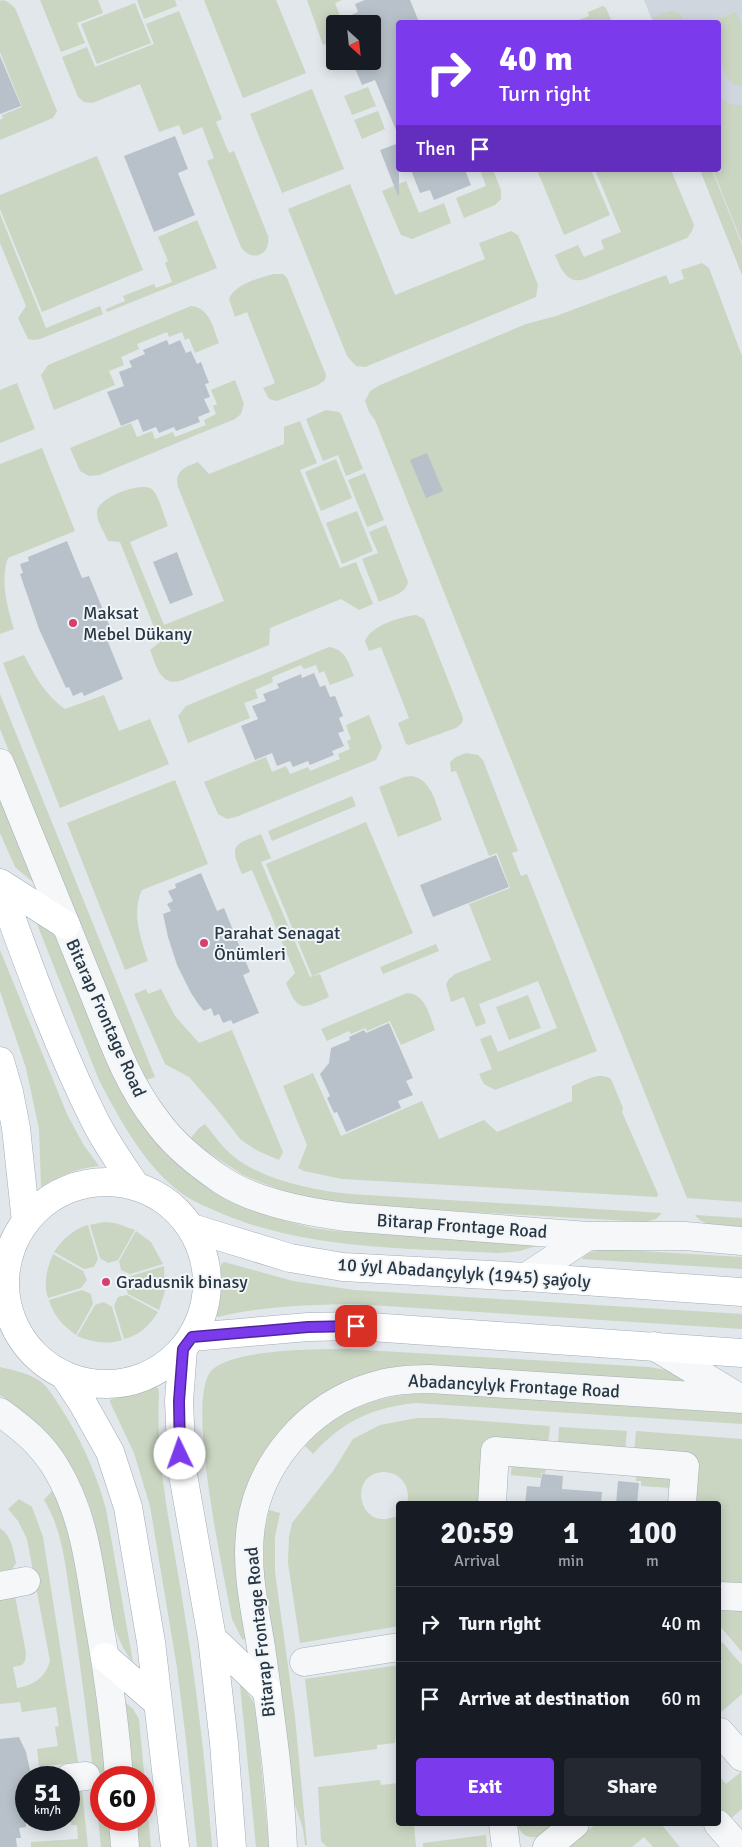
<!DOCTYPE html>
<html lang="en">
<head>
<meta charset="utf-8">
<style>
  body { margin:0; font-family:Signika,sans-serif; background:#242831; color:#f1f3f6; height:100vh; display:flex; flex-direction:column; font-size:19px; white-space:nowrap }
  * { box-sizing:border-box; margin:0 }
  p { font-size:16px; color:#9ea1a6 }
  .icon { flex:none; width:28px; height:28px; fill:none; stroke:currentColor; stroke-width:2; stroke-linecap:round; stroke-linejoin:round }
  .map { position:relative; flex:1; overflow:hidden }
  .details { position:absolute; left:396px; top:1501px; width:325px; height:325px; display:flex; flex-direction:column; background:#171b24; border-radius:5px; box-shadow:0 2px 12px #0003 }
  .details>* { flex:none }
  .hud { position:absolute; left:396px; top:20px; width:325px; height:152px; border-radius:5px; box-shadow:0 2px 12px #0003; background:#7c3aed; color:#fff; overflow:hidden }
  .needle { width:32px; rotate:153deg }
  .tools { position:absolute; left:326px; top:15px; display:grid; gap:10px }
  .tools a { display:grid; place-items:center; width:55px; height:55px; border-radius:5px; background:#171b24; box-shadow:0 2px 12px #0003; font-size:25px }
  .speed { position:absolute; left:15px; top:1766px; display:flex; gap:10px; font-size:25px; font-weight:700; text-align:center }
  .speed>* { display:grid; place-content:center; width:65px; height:65px; border-radius:50%; background:#171b24; box-shadow:0 2px 12px #0003; line-height:1 }
  .speed small { font-size:12px; font-weight:400 }
  .speed .limit { border:8px solid #d22; background:#fff; color:#111 }
  .pin { position:absolute; display:grid; place-items:center; width:42px; height:42px; color:#fff; margin:-21px; border-radius:10px; box-shadow:0 2px 8px #0006 }
  .me { position:absolute; width:55px; margin:-28px; rotate:357deg; stroke-linejoin:round; filter:drop-shadow(0 0 4px #0008) }
  .turn { display:flex; align-items:center; gap:18px; height:105px; padding:0 20px; font-size:22px }
  .turn .icon { width:65px; height:65px; stroke-width:2.5 }
  .turn b { display:block; font-size:35px; line-height:42px }
  .then { display:flex; align-items:center; height:48px; padding:0 20px; background:#0003; gap:10px; font-size:19px }
  .eta { display:flex; justify-content:space-evenly; align-items:center; height:85px; text-align:center }
  .eta b { font-size:30px; font-weight:700; line-height:35px }
  .button { display:flex; gap:10px; margin-top:auto; padding:10px 20px }
  .button a { flex:1; height:58px; border-radius:5px; background:#7c3aed; color:#fff; font-size:20px; font-weight:700; line-height:58px; text-align:center }
  .button a+a { background:#242831; color:#f1f3f6 }
  ul { padding:0; list-style:none }
  li { display:flex; align-items:center; gap:15px; height:75px; padding:0 20px; border-top:1px solid #363941 }
  li div { flex:1 }
  li b { display:block; font-size:19px }
  li em { font-style:normal }
  .map>svg:first-child { display:block }
  .built { fill:#cfd6dd }
  .green { fill:#cad5c2 }
  .building { fill:#b8c1c9 }
  .lines { fill:none; stroke-linecap:round; stroke-linejoin:round }
  .minor-casing { stroke:#a6afb6; stroke-width:29 }
  .major-casing { stroke:#a0adb8; stroke-width:29 }
  .minor { stroke:#f5f7f9; stroke-width:28 }
  .major { stroke:#fff; stroke-width:28 }
  .route-casing { stroke:#51269a; stroke-width:12 }
  .route { stroke:#7c3aed; stroke-width:9 }
  .poi-dot { fill:#d73f6d; stroke:#f1f5f8; stroke-width:2 }
  .labels { text-anchor:middle; stroke-width:4; stroke-linejoin:round; paint-order:stroke }
  .poi-label { font-size:18px; fill:#283744; stroke:#f1f5f8; text-anchor:start }
  .street-label { font-size:18px; fill:#283744; stroke:#f1f5f8 }
</style>
</head>
<body>
<div class="map">
<svg width="742" height="1847" viewBox="0 0 742 1847">
  <rect width="100%" height="100%" fill="#e2e7eb"/>
  <path class="built" d="M644 0H742V243L713 170H719V22H653Z"/>
  <path class="green" d="M3 0 8 2 15 8 57 111 53 118 0 140V120L3 118 2 115 22 107 0 52V1Z
    M40 0H98L103 13 77 23 85 43 61 52Z
    M137 0H175L177 6 144 19Z
    M204 0H276L306 73 243 98Z
    M307 0H342L335 3 343 24H335V40L323 45Z
    M135 3 151 43 97 64 81 24Z
    M603 6 606 8 612 22H573L589 16 588 12Z
    M179 11 222 119 216 122 229 153 234 151 268 236C271 255 252 263 241 247L207 161 214 158 202 127 183 135 179 125 159 132 140 84 92 103 84 102 78 97 62 57 87 47 95 67 154 44 146 24Z
    M671 11 680 14 685 22H654L652 18Z
    M736 12 742 27V86C718 87 719 39 719 22H711Z
    M368 87 376 106 352 115 344 96Z
    M312 89 344 169 282 193 250 114Z
    M719 97 730 104 742 106V242L713 170H719Z
    M378 111 385 129 362 139 354 120Z
    M97 156 143 270 42 312 0 209V195Z
    M480 170H493L501 190V199L495 205 464 218 456 198 486 186Z
    M537 170H591L610 215 564 235Z
    M595 170H671L694 225 692 231 687 238 585 279C567 285 561 269 555 255L578 245 584 257 604 249 601 240 621 232Z
    M700 170H712L742 245V275Z
    M406 181 419 213 444 203 451 223 412 239 401 235 382 191Z
    M350 184 395 295 485 259 479 243 511 231 518 235 538 285 536 297 365 367 356 366 347 356 288 209Z
    M0 214 46 328 100 306 103 314 40 339 33 340 28 339 18 318 26 306 0 243Z
    M197 220 217 268 107 312 106 309 125 301 123 296 154 284 156 288 172 282 165 263 168 261 158 237Z
    M702 263 709 268 742 356V1202L687 1198 375 420 369 412 365 401 370 391 380 385 526 324 556 316 666 275 670 284 684 279 681 270Z
    M274 274H283L287 278 326 375 325 380 318 385 277 401 269 399 263 388 275 383 247 312 235 317 229 299C235 284 259 278 274 274Z
    M191 306C210 308 213 328 219 343L195 353 189 338 185 340 182 332 169 337 167 332 137 344 139 349 121 357 124 365 109 371 115 385 54 410 41 375 48 365Z
    M235 380 244 404 241 414 235 419 99 475 89 476 80 471 70 448 131 423 137 437 152 431 155 439 173 432 175 437 206 425 204 420 216 414 213 406 217 404 211 390Z
    M17 383 35 429 0 443V390Z
    M326 410 339 412 341 414 363 469 346 476 338 455 323 461 306 419Z
    M300 421 317 463 300 470 340 568 356 562 373 604 359 610 341 599 270 628 269 645 180 681C160 686 156 665 150 650L160 642 120 542 108 541C105 533 96 521 97 512 97 498 143 480 153 490 159 497 164 516 168 526L130 542 164 625 224 601 178 487C174 471 185 467 198 462L209 474 284 444V427Z
    M42 448 75 531 8 558C0 580 7 607 14 629L0 634V464Z
    M336 459 352 498 321 511 305 472Z
    M365 473 384 520 367 527 348 480Z
    M357 511 373 551 342 564 326 523Z
    M386 525 408 582C405 595 389 597 379 602L362 559 378 553 369 532Z
    M416 615 424 619 463 718 462 723 456 728 409 745 406 744 398 723 409 718 381 647 369 651 365 641C372 625 400 617 416 615Z
    M329 647C346 650 348 662 354 676L330 685 324 671 319 673 316 665 304 669 301 665 272 677 273 682 255 690 258 698 244 703 250 718 188 743 178 716 186 706Z
    M24 655C35 676 45 695 65 709L104 695 119 731 150 719 169 764 60 808 3 663Z
    M0 694 155 1077 146 1080 133 1058 0 729Z
    M369 715 382 747 376 760 236 817 227 819 218 814 204 782 266 757 272 772 286 766 290 774 308 767 310 771 340 759 338 754 350 749 347 741 351 739 346 725Z
    M466 753 478 755 483 760 518 851 512 853 521 876 527 874 597 1051 495 1090 484 1084 479 1074 492 1069 480 1039 491 1035 498 1052 557 1028 538 981 479 1004 486 1023 476 1027 464 997 451 1002 446 984 449 979 455 974 491 960 469 904 510 888 497 853 489 856 456 771 451 772 450 762 456 757Z
    M411 776C431 778 436 804 442 820L398 837 379 787 404 777Z
    M175 780 208 864 142 890C131 912 141 940 148 961L125 970 67 823Z
    M352 796 356 806 272 841 268 831Z
    M0 797 35 884 15 867 0 833Z
    M366 822 413 933 312 976 266 864Z
    M261 834 271 858 261 862 310 977 320 974 329 997C301 1009 299 1013 286 983L295 973 252 870 242 874C229 845 233 845 261 834Z
    M35 919 48 928 57 939 106 1059 120 1090 133 1111 243 1206 271 1217 313 1228 335 1231 542 1244 520 1251 499 1253C407 1248 312 1250 225 1215 210 1208 195 1203 181 1193 144 1165 120 1120 99 1080Z
    M436 944 439 951 383 974 380 967Z
    M0 950 67 1114 83 1144 99 1166C78 1168 59 1176 41 1187L39 1129 26 1068 0 991Z
    M146 989 148 994 161 989 175 1016 199 1043 232 1030 283 1152 279 1160 258 1151 241 1140 216 1108 189 1077 165 1064 134 994Z
    M407 993C426 994 429 1015 435 1030L401 1045 390 1021 367 1031 365 1028 351 1034 349 1031 327 1041 321 1029Z
    M528 995 541 1028 509 1040 496 1007Z
    M313 1073 341 1136 422 1101 439 1139 484 1120 497 1132 572 1101V1086C584 1081 599 1071 611 1079L623 1108 622 1112 658 1194 657 1197 342 1179 304 1171 298 1168 307 1145 283 1086Z
    M205 1124C214 1135 222 1147 233 1156 262 1180 313 1190 350 1194L662 1213 656 1219 646 1222 349 1205 293 1195 243 1175 208 1152 191 1138 199 1128Z
    M695 1215 742 1218V1228C727 1226 705 1229 695 1215Z
    M104 1222 115 1223 135 1230 118 1260 108 1263 100 1258 90 1225Z
    M88 1225 98 1259 94 1267 84 1269 54 1252C62 1240 73 1229 88 1225Z
    M136 1231 151 1242 163 1264 130 1274 121 1270 119 1261Z
    M607 1249 742 1257V1269L582 1259C587 1251 599 1250 607 1249Z
    M53 1254 83 1271 87 1280 81 1288 48 1298C43 1283 47 1268 53 1254Z
    M224 1262 293 1281 354 1290 742 1314V1329L354 1304C309 1305 262 1306 218 1317L216 1315 221 1285V1264Z
    M164 1266 165 1291 159 1310 128 1294 125 1284 131 1276Z
    M82 1290 91 1294 93 1304 76 1335C63 1326 53 1315 49 1300Z
    M127 1295 158 1312C150 1325 139 1336 124 1339L114 1306 118 1297Z
    M104 1302 112 1307 122 1340C106 1345 92 1342 77 1336L95 1305Z
    M348 1349 649 1367 666 1370 687 1381 420 1366 274 1440 246 1636 244 1640 242 1639 232 1619C225 1578 183 1394 213 1369 237 1349 316 1349 348 1349Z
    M0 1367C13 1370 28 1373 40 1381 48 1387 53 1396 59 1405 80 1437 96 1472 106 1509L133 1662C107 1633 104 1568 96 1529 83 1470 50 1427 0 1395Z
    M154 1387 158 1388 159 1392C155 1466 173 1537 184 1610 197 1688 206 1768 212 1847H197L186 1740 177 1668 150 1506 134 1453 110 1402V1400L116 1397 137 1393Z
    M432 1393 742 1413V1424L415 1403C371 1408 343 1421 313 1454L305 1446C340 1408 380 1394 432 1393Z
    M417 1418H441L550 1426 548 1444 489 1440 484 1504H407C409 1495 408 1486 401 1479 396 1474 390 1472 383 1472 347 1474 358 1533 397 1516L399 1518V1626L300 1643 288 1563 289 1537 292 1523 333 1471 353 1439 380 1425Z
    M559 1427 627 1431 625 1451 558 1445Z
    M636 1431 742 1439V1584L719 1582V1504H691L695 1459 634 1453Z
    M512 1460 546 1463 545 1474 541 1473V1478L511 1475Z
    M637 1470 671 1473 670 1488 641 1486V1481H636Z
    M52 1491C71 1522 74 1557 80 1593 91 1654 99 1716 106 1777L101 1778V1820H110L112 1847H101C93 1767 84 1688 72 1609 66 1573 64 1532 44 1500Z
    M19 1499 32 1507 43 1537 78 1762 39 1767 37 1749 58 1746 55 1727 59 1726 56 1707 22 1712 20 1702 0 1704V1599L15 1596 26 1653 25 1661 22 1665 13 1667 17 1688C34 1685 45 1678 50 1661L27 1539 18 1521 8 1509Z
    M269 1510 280 1513 275 1537V1572L295 1717 307 1845H305L303 1829 292 1796 284 1719 264 1573V1535Z
    M0 1528C12 1537 13 1549 16 1563L12 1569 0 1571Z
    M719 1610 742 1611V1652L719 1625Z
    M722 1642 742 1665V1694L719 1714V1646Z
    M399 1665V1710L395 1743 377 1745V1749L314 1757 305 1679Z
    M240 1685H242L253 1701 256 1712 269 1847H256Z
    M124 1701 133 1709 139 1719 151 1847H138L136 1820H144V1778L132 1777Z
    M741 1772 742 1809 729 1820 719 1808V1776L726 1784Z
    M380 1780 381 1785 399 1783V1824H414L416 1847H327L321 1841 318 1787Z
    M82 1790 88 1847H31V1842L78 1839 77 1825H71L69 1791Z
    M517 1824H562C546 1835 525 1847 517 1824Z
    M596 1824H661L680 1847H653L644 1837 632 1847H568Z
    M486 1835 487 1847H423V1843Z"/>
  <path class="building" d="M365 0H410L419 22H399V137L375 80 362 85 352 61H372V24H331L358 12 355 4Z
    M0 56 21 106 0 114Z
    M175 136 188 169 178 173 195 215 154 232 124 156Z
    M399 143V195L398 196 380 150Z
    M411 170H465L471 185 434 200 430 190 420 193Z
    M167 340 169 345 180 340 186 353 191 351 197 364 201 362 209 383 205 384 210 397 204 399 210 412 198 417 200 422 176 431 174 427 159 433 156 427 143 432 138 419 121 426 107 392 124 386 119 372 132 367 129 361 145 354 143 350Z
    M427 453 443 491 426 498 410 460Z
    M67 541 82 578 89 576 115 639 108 642 123 679 84 696 82 692 73 696 69 687 66 688 39 629 20 574 23 573 20 564 29 561 28 557Z
    M177 552 193 595 170 604 153 562Z
    M314 673 320 687 325 685 330 697 335 696 343 716 339 718 344 731 338 733 344 746 332 751 334 755 310 765 308 761 293 767 290 761 277 766 272 753 255 760 241 726 258 719 252 706 266 701 263 694 279 688 277 684 301 674 302 678Z
    M496 855 509 887 433 917 420 885Z
    M201 873 217 911 224 908 250 972 243 975 259 1013 233 1024 231 1020 223 1023 219 1014 214 1016 211 1008 204 1011 199 1005 191 993 177 965 168 937 163 914 171 911 167 904 173 901 168 891 176 888 175 884Z
    M389 1023 413 1078 406 1081 413 1095 398 1101 401 1108 346 1132 337 1112 334 1113 327 1098 330 1096 320 1074 329 1063 331 1048 350 1040 349 1037 364 1030 366 1033Z
    M542 1474 563 1476 562 1489 602 1492 601 1504H525L527 1486 540 1487Z
    M618 1481 639 1483 637 1504H616Z
    M19 1737 26 1752 31 1775H26V1827L19 1828 21 1838H16L17 1847H0V1739Z"/>
  <g class="lines">
    <g class="minor-casing">
      <path id="minor" d="M0 763C30 837 60 910 90 984 109 1030 125 1080 156 1120 173 1144 199 1165 223 1181 257 1203 307 1212 346 1217L588 1236H685L742 1241
        M526 1277 588 1236
        M654 1346 738 1397
        M0 1412C22 1428 42 1444 56 1468 83 1512 89 1562 97 1612 107 1667 115 1722 119 1778
        M492 1504 495 1451 685 1466 682 1504
        M0 1586 26 1581
        M719 1596 742 1597
        M304 1662 399 1647
        M720 1732 742 1757
        M69 1778 86 1776
        M123 1820 125 1847
        M503 1824 506 1847
        M718 1824 733 1841
        M283 1847C280 1780 270 1713 261 1647 255 1610 246 1571 250 1534 256 1465 308 1405 374 1386 392 1380 412 1379 430 1379L742 1399
        M547 1847 575 1824"/>
    </g>
    <g class="major-casing">
      <path id="major" d="M0 883 66 925
        M0 887C29 966 57 1045 95 1121 106 1143 121 1164 135 1185
        M0 1061 9 1092 16 1128 26 1222
        M5 1283a101 101 0 1 1 202 0a101 101 0 1 1-202 0Z
        M192 1228 290 1258 343 1267 526 1277 742 1292
        M192 1337 308 1327 356 1326 742 1353
        M183 1349 179 1401 182 1469 212 1638 224 1743 232 1847
        M64 1375 82 1402 110 1452 128 1507 151 1642 175 1847
        M212 1638 267 1691
        M105 1657 158 1703"/>
    </g>
    <use href="#minor" class="minor"/>
    <use href="#major" class="major"/>
  </g>
  <g class="lines">
    <g class="route-casing">
      <path id="route" d="M180 1454 179 1401 183 1349 192 1337 308 1327 356 1326"/>
    </g>
    <use href="#route" class="route"/>
  </g>
  <g class="poi-dot">
    <circle cx="73" cy="623" r="5"/>
    <circle cx="204" cy="943" r="5"/>
    <circle cx="106" cy="1282" r="5"/>
  </g>
  <g class="labels">
    <g class="poi-label">
      <text x="83" y="619">Maksat<tspan x="83" dy="21">Mebel Dükany</tspan></text>
      <text x="214" y="939">Parahat Senagat<tspan x="214" dy="21">Önümleri</tspan></text>
      <text x="116" y="1288">Gradusnik binasy</text>
    </g>
    <g class="street-label">
      <text transform="translate(106 1018) rotate(66)" y="6">Bitarap Frontage Road</text>
      <text transform="translate(462 1226) rotate(4)" y="6">Bitarap Frontage Road</text>
      <text transform="translate(464 1273) rotate(4)" y="6">10 ýyl Abadançylyk (1945) şaýoly</text>
      <text transform="translate(514 1386) rotate(3)" y="6">Abadancylyk Frontage Road</text>
      <text transform="translate(260 1632) rotate(-96)" y="6">Bitarap Frontage Road</text>
    </g>
  </g>
</svg>
<div class="tools">
<a><svg class="needle" viewBox="-14 -14 28 28"><path d="M0-13l5 13h-10z" fill="#e53935"/><path d="M0 13l5-13h-10z" fill="#9ea1a6"/></svg></a>
</div>
<div class="speed"><div>51<small>km/h</small></div><div class="limit">60</div></div>
<div class="pin" style="left:356px;top:1326px;background:#d93025"><svg class="icon" aria-label="arrive" viewBox="0 0 24 24"><path d="M6 21V4h12l-3 4 3 4H6"/></svg></div>
<svg class="me" style="left:180px;top:1454px" viewBox="-20 -20 40 40"><circle r="19" fill="#fff"/><path d="M0-13L10 11 0 6-10 11z" fill="#7c3aed"/></svg>
<div class="hud">
<div class="turn"><svg class="icon" aria-label="right" viewBox="0 0 24 24"><path d="M7 20v-9h11M14 6l5 5-5 5"/></svg><div><b>40 m</b>Turn right</div></div>
<div class="then">Then<svg class="icon" aria-label="arrive" viewBox="0 0 24 24"><path d="M6 21V4h12l-3 4 3 4H6"/></svg></div>
</div>
<section class="details">
<div class="eta">
<div><b>20:59</b><p>Arrival</p></div>
<div><b>1</b><p>min</p></div>
<div><b>100</b><p>m</p></div>
</div>
<ul>
<li><svg class="icon" aria-label="right" viewBox="0 0 24 24"><path d="M7 20v-9h11M14 6l5 5-5 5"/></svg><div><b>Turn right</b></div><em>40 m</em></li>
<li><svg class="icon" aria-label="arrive" viewBox="0 0 24 24"><path d="M6 21V4h12l-3 4 3 4H6"/></svg><div><b>Arrive at destination</b></div><em>60 m</em></li>
</ul>
<div class="button"><a>Exit</a><a>Share</a></div>
</section>
</div>
</body>
</html>
